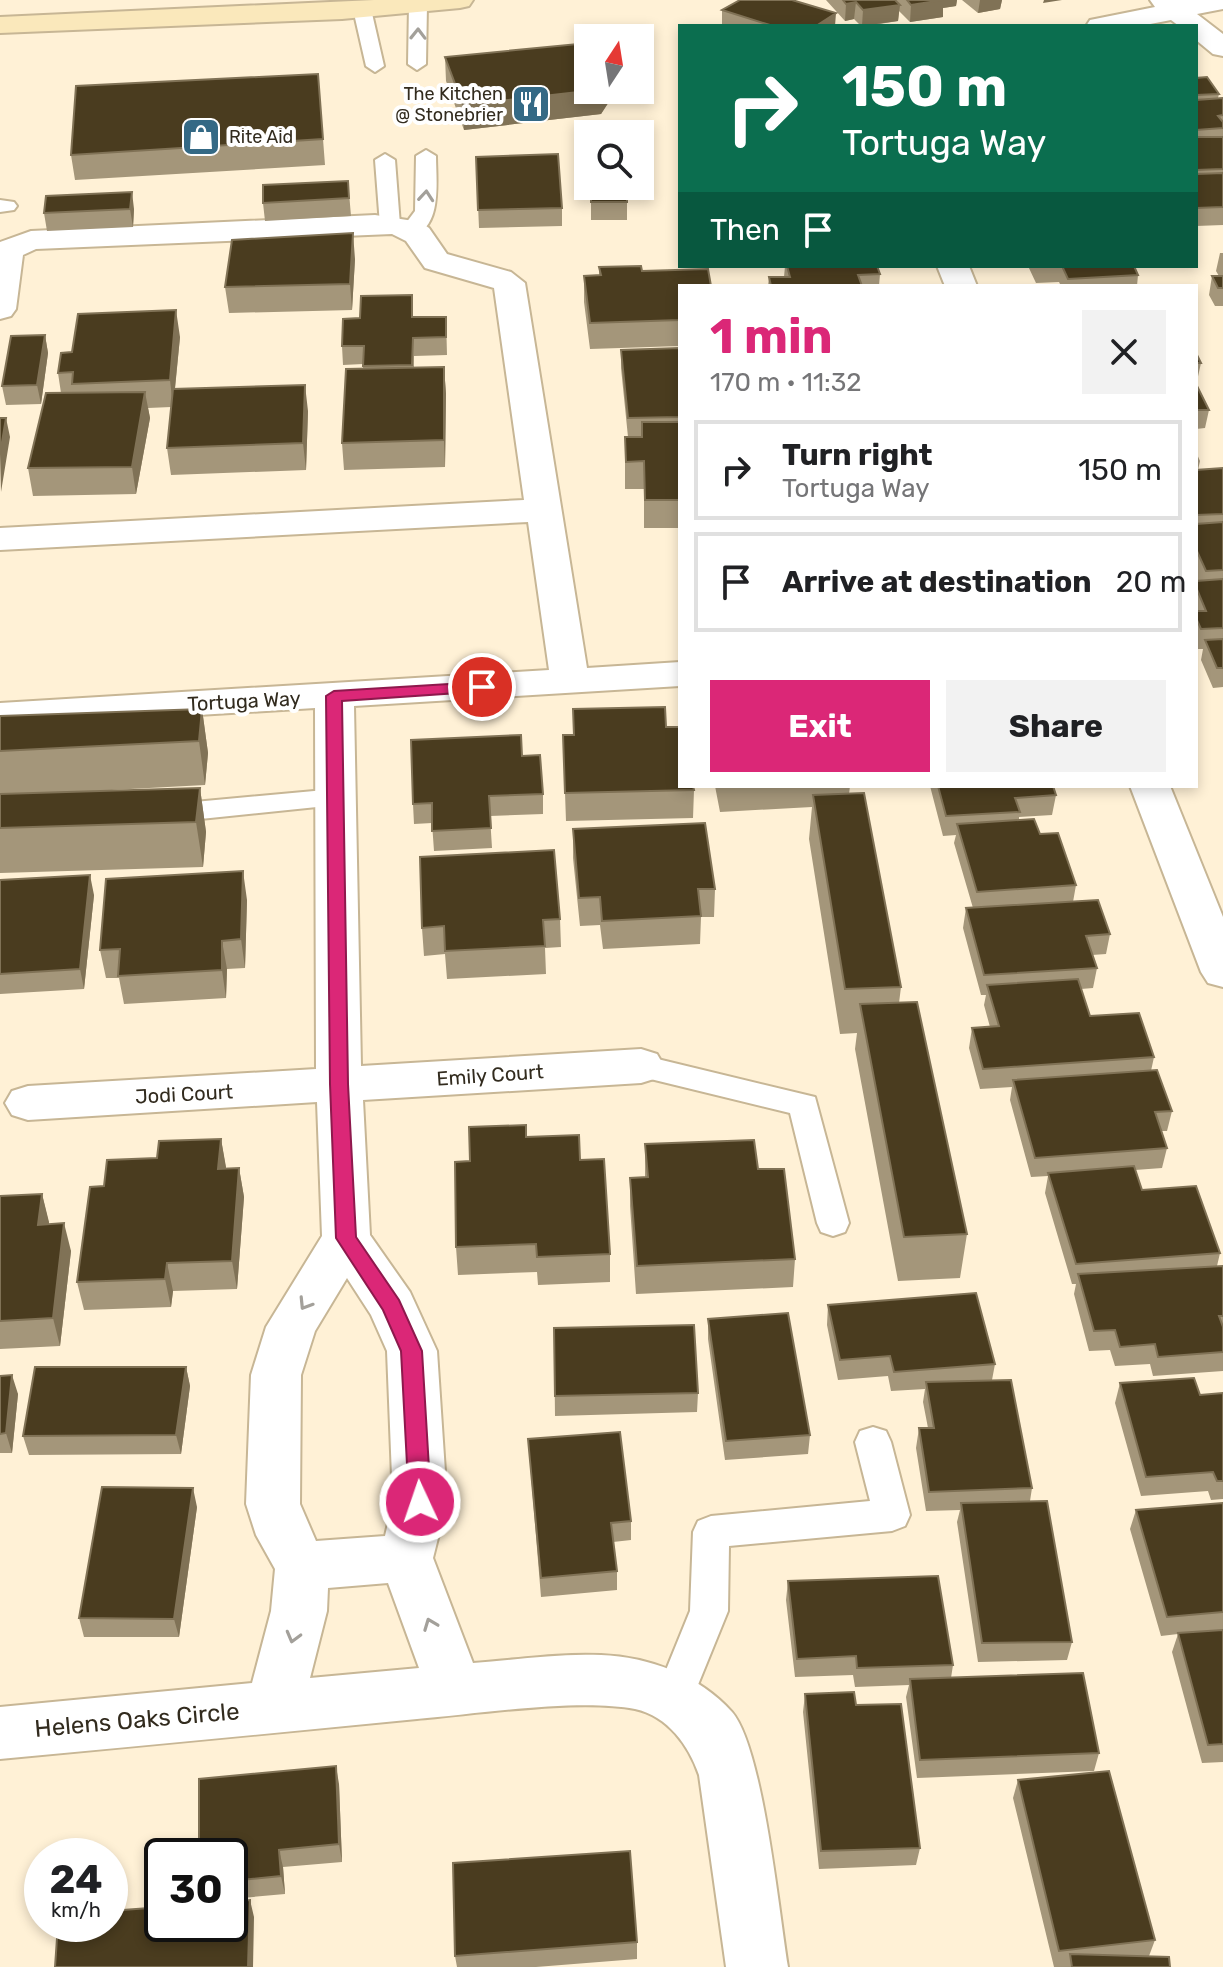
<!DOCTYPE html>
<html lang="en">
<head>
<meta charset="utf-8">
<style>
  body { margin:0; font-family:Rubik,sans-serif; background:#f2f2f2; color:#202124; height:100vh; display:flex; flex-direction:column; font-size:30px; white-space:nowrap }
  * { box-sizing:border-box; margin:0 }
  p { font-size:26px; color:#757577 }
  .icon { flex:none; width:44px; height:44px; fill:none; stroke:currentColor; stroke-width:2; stroke-linecap:round; stroke-linejoin:round }
  .map { position:relative; flex:1; overflow:hidden }
  .sheet { position:absolute; left:678px; top:284px; width:520px; height:504px; display:flex; flex-direction:column; background:#fff; border-radius:0px; box-shadow:0 4px 12px #0003 }
  .sheet>* { flex:none }
  .banner { position:absolute; left:678px; top:24px; width:520px; height:244px; border-radius:0px; box-shadow:0 4px 12px #0003; background:#0b6e4f; color:#fff; overflow:hidden }
  .needle { width:52px; rotate:12deg }
  .buttons { position:absolute; left:574px; top:24px; display:grid; gap:16px }
  .buttons a { display:grid; place-items:center; width:80px; height:80px; border-radius:0px; background:#fff; box-shadow:0 4px 12px #0003; font-size:40px }
  .speed { position:absolute; left:24px; top:1838px; display:flex; gap:16px; font-size:40px; font-weight:700; text-align:center }
  .speed>* { display:grid; place-content:center; width:104px; height:104px; border-radius:50%; background:#fff; box-shadow:0 4px 12px #0003; line-height:1 }
  .speed small { font-size:20px; font-weight:400 }
  .speed .limit { border:4px solid #111; border-radius:12px; background:#fff; color:#111 }
  .pin { position:absolute; display:grid; place-items:center; width:68px; height:68px; color:#fff; margin:-34px; border:4px solid #fff; border-radius:50%; box-shadow:0 2px 8px #0007 }
  .me { position:absolute; width:88px; margin:-44px; rotate:357deg; stroke-linejoin:round; filter:drop-shadow(0 0 6px #0008) }
  .turn { display:flex; align-items:center; gap:28px; height:168px; padding:0 32px; font-size:36px }
  .turn .icon { width:104px; height:104px; stroke-width:2.5 }
  .turn b { display:block; font-size:56px; line-height:68px }
  .then { display:flex; align-items:center; height:76px; padding:0 32px; background:#0003; gap:16px; font-size:30px }
  .round { display:grid; place-items:center; flex:none; width:84px; height:84px; border-radius:0px; background:#f2f2f2 }
  .overview { display:flex; align-items:center; justify-content:space-between; height:136px; padding:0 32px }
  h1 { font-size:48px; font-weight:700; line-height:60px; color:#db2777 }
  .button { display:flex; gap:16px; margin-top:auto; padding:16px 32px }
  .button a { flex:1; height:92px; border-radius:0px; background:#db2777; color:#fff; font-size:32px; font-weight:700; line-height:92px; text-align:center }
  .button a+a { background:#f2f2f2; color:#202124 }
  ul { padding:0; list-style:none }
  li { display:flex; align-items:center; gap:24px; height:100px; margin:0 16px 12px; padding:0 16px; border:4px solid #e0e0e0; border-radius:0px }
  li div { flex:1 }
  li b { display:block; font-size:30px }
  li em { font-style:normal }
  .map>svg:first-child { display:block }
  .lines { fill:none; stroke-linecap:round; stroke-linejoin:round }
  .service-casing { stroke:#c7b695; stroke-width:4 }
  .minor-casing { stroke:#c7b695; stroke-width:4 }
  .secondary-casing { stroke:#c7b695; stroke-width:4 }
  .service { fill:#fff; fill-rule:evenodd }
  .minor { fill:#fff; fill-rule:evenodd }
  .secondary { fill:#fae8bb; fill-rule:evenodd }
  .wall { fill:#a4967a }
  .shaded-wall { fill:#807256 }
  .building { fill:#4a3c1f; stroke:#807256; stroke-width:2 }
  .oneway { stroke:#a3a09a }
  .route { fill:#db2777; stroke:#8e194d; stroke-width:2 }
  .labels { text-anchor:middle; stroke-width:8; stroke-linejoin:round; paint-order:stroke }
  .far-poi-label { font-size:18px; fill:#322b1e; stroke:#fff; text-anchor:end }
  .street-label { font-size:20px; fill:#322b1e; stroke:#fff }
  .near-street-label { font-size:24px; fill:#322b1e; stroke:#fff }
</style>
</head>
<body>
<div class="map">
<svg width="1223" height="1967" viewBox="0 0 1223 1967">
  <rect width="100%" height="100%" fill="#fff1d6"/>
  <g class="lines">
    <g class="service-casing">
      <path id="service" d="M412 0H424L427 4 426 64 417 70 408 64 409 4Z
        M362 4 371 9 384 66 375 72 366 66 353 9Z
        M426 150 436 156C436 181 443 229 410 237L400 231 415 211 416 156Z
        M385 154 395 160 400 225 390 231 380 225 375 160Z
        M0 200 14 202 17 206 14 210 0 212Z
        M336 789 346 792 350 798 346 804 162 823 152 821 148 814 152 807 162 805Z
        M641 1055 815 1097 849 1223 845 1232 833 1236 821 1232 817 1223 790 1113 630 1074 626 1066 630 1058Z
        M873 1427 886 1431 891 1442 910 1515 905 1526 892 1531 729 1546 728 1611 693 1697 688 1709 674 1715 660 1709 655 1697 690 1611 693 1532 698 1521 711 1516 870 1501 855 1442 860 1431Z"/>
    </g>
    <g class="minor-casing">
      <path id="minor" d="M1150 0H1223V9L1197 14 1223 34V56L1213 54 1196 40V26H1179L1171 20 1140 26H1086L1090 20 1155 7Z
        M375 215 420 222 429 228 447 254 511 272 525 283 587 668 680 662V686L354 706 361 1066 641 1049 657 1054 664 1066 657 1078 641 1083 363 1100 370 1235 410 1292 437 1351 447 1502 433 1558 473 1663C515 1660 559 1653 601 1655 649 1657 699 1675 732 1712 763 1748 779 1913 788 1967H726L699 1775C689 1746 668 1716 635 1709 578 1698 477 1714 417 1719 278 1733 139 1746 0 1759V1707L252 1683 271 1611 275 1569 256 1535 246 1504 251 1375 266 1327 322 1236 317 1102 28 1120 12 1115 5 1103 12 1091 28 1086 316 1069 315 708 0 727V703L549 670 528 522 0 550V528L524 500 494 288 425 268 406 241 392 234 36 249 23 255 16 309 11 316 0 319V242L31 231ZM347 1278 371 1315 387 1351 393 1502 385 1536 316 1541 300 1504 301 1375 315 1331ZM388 1583 419 1668 310 1678 327 1611 328 1588Z
        M937 266H969L977 286H945Z
        M1130 786H1170L1223 917V987L1208 983 1201 972Z"/>
    </g>
    <g class="secondary-casing">
      <path id="secondary" d="M374 0H473L469 6 460 8 342 19 0 33V17Z"/>
    </g>
    <use href="#service" class="service"/>
    <use href="#minor" class="minor"/>
    <use href="#secondary" class="secondary"/>
  </g>
  <path class="wall" d="M826 0H957L956 6 943 8V17L910 22 899 11 898 21 867 26H861L854 19 845 21Z
    M962 0H1002L1000 9 978 13Z
    M722 10 835 26H722Z
    M445 57 614 94 601 114 464 130 446 81Z
    M318 74 325 165 75 180 71 155Z
    M1196 78 1219 94 1218 98 1223 115V225L1196 226Z
    M476 157 562 208V226L479 228Z
    M348 181 351 216 265 221 263 203Z
    M591 186H627V220H591Z
    M46 196 134 209 133 227 47 231 44 213Z
    M1220 253H1223V306H1215L1209 295 1212 276H1219L1216 271Z
    M355 259 352 310 229 313 225 287Z
    M785 266H877L880 274 879 286H768L769 277H784Z
    M1028 266H1134L1138 275 1137 286H1061L1059 282 1036 283Z
    M599 267 642 271 680 286V346L590 349 584 302V276L599 275Z
    M413 317H446L447 355 414 356V368L444 367 446 394 445 467 344 470 342 443 363 369V364L343 365 342 346Z
    M45 335 48 353 41 404 6 405 2 386Z
    M180 337 175 389 308 411 306 470 171 475 167 448 171 407 148 408 150 418 136 494 33 496 28 468 61 393 58 373 72 352Z
    M680 348V528H644V489H625V437H628L621 368V350Z
    M1196 353 1201 363 1197 381H1196Z
    M1196 384 1209 410 1205 428 1196 429Z
    M1196 452 1200 461 1198 470 1223 468V687L1213 688 1201 660 1203 649H1197L1196 647V581H1197L1196 577Z
    M202 709 208 753 205 785 93 791 200 788 206 832 203 867 0 873V716Z
    M666 727 694 790 693 818 566 821 563 735Z
    M522 756 543 794V814L490 816 492 848 434 851 432 823 414 824 413 804Z
    M715 786H850L849 794 901 987 899 1003 967 1234 960 1278 898 1281 855 1049 857 1033 840 1034 809 839 812 807 720 812Z
    M930 786H1053L1056 795 1052 815 1019 817V820L1040 834 1076 885 1073 902 1110 934 1106 954 1092 955 1097 968 1093 988 1081 989 1090 1016 1154 1057 1151 1071 1172 1111 1167 1131H1161L1167 1148 1162 1168 1135 1170 1142 1190 1220 1253 1217 1266H1223V1371L1153 1376 1150 1364 1115 1366 1110 1350 1089 1351 1074 1294 1076 1284H1072L1045 1193 1048 1176 1031 1177 1010 1100 1012 1087 980 1089 969 1048 972 1028 990 1027 984 1005 986 995H981L963 928 966 908H973L954 843 956 835 943 836Z
    M573 829 715 889 714 917H701L700 944 603 949 600 925 580 926 573 858Z
    M0 880 94 895 84 989 0 994Z
    M247 900 245 968 227 969 226 998 124 1004 119 978H106L100 950Z
    M560 919 561 947 545 948 546 974 447 979 445 954 424 956 422 928Z
    M526 1137 580 1160 610 1254V1282L538 1285 537 1272 458 1275 456 1247 470 1161Z
    M221 1139 226 1169 239 1168 244 1197 237 1289 173 1291 171 1307 84 1310 77 1282 104 1186 157 1158Z
    M645 1144 758 1169 795 1259 793 1287 636 1294 630 1206V1178L645 1177Z
    M42 1194 49 1224 71 1251 60 1346 0 1349V1196Z
    M828 1305 995 1364 992 1380 1032 1488 1030 1501 1072 1642 1067 1660 978 1662 957 1522 960 1510 926 1511 916 1448 919 1428H928L923 1402 925 1389 891 1391 888 1376 838 1380 827 1325Z
    M708 1319 810 1435 808 1454 725 1460 708 1339Z
    M554 1328 698 1393 697 1412 555 1416Z
    M186 1367 190 1386 181 1454 29 1455 23 1436Z
    M0 1376 18 1394 12 1453H0Z
    M1120 1383 1200 1395 1223 1393V1499L1211 1500 1208 1491 1141 1496 1115 1403Z
    M528 1439 631 1521V1540L613 1542 617 1571V1590L541 1597Z
    M1223 1503V1762L1202 1763 1172 1652 1178 1634 1161 1636 1130 1529 1136 1510Z
    M197 1507 179 1637H84L79 1618Z
    M788 1581 953 1665 951 1678 1099 1753 1094 1771 917 1778 906 1697 909 1685 855 1687 853 1675 795 1677 786 1600Z
    M805 1694 856 1705 920 1848 916 1865 819 1869 803 1712Z
    M1018 1780 1155 1940 1149 1956 1170 1967H1054L1013 1798Z
    M339 1784 342 1862 283 1867 285 1894 230 1899V1856Z
    M637 1942V1959L536 1967H457L455 1956Z"/>
  <path class="shaded-wall" d="M936 0H957L956 6 943 8V17L910 22 911 5Z
    M980 0H1002L1000 9 978 13Z
    M1044 0H1062L1043 3Z
    M856 2 854 19 845 21 846 4Z
    M900 5 898 21 862 26 863 10Z
    M836 13 835 26H816Z
    M596 90H614V94L601 114 464 130 463 105Z
    M132 192 134 209 133 227 130 209Z
    M353 233 355 259 352 310 350 284Z
    M176 310 180 337 173 407 170 380Z
    M45 335 48 353 41 404 37 385Z
    M444 367 446 394 445 467 444 440Z
    M305 385 308 411 306 470 303 443Z
    M145 392 150 418 136 494 132 467Z
    M6 418 10 437 1 492 0 454Z
    M202 709 208 753 205 785 199 741Z
    M200 788 206 832 203 867 196 822Z
    M243 871 247 900 245 968 241 939Z
    M90 875 94 895 84 989 80 969Z
    M222 941 227 969 226 998 222 970Z
    M221 1139 226 1167 223 1197 218 1169Z
    M239 1168 244 1197 237 1289 232 1261Z
    M42 1194 49 1222 46 1253 38 1225Z
    M64 1223 71 1251 60 1346 53 1318Z
    M167 1263 173 1291 171 1307 165 1279Z
    M186 1367 190 1386 181 1454 176 1435Z
    M12 1375 18 1394 12 1453 6 1433Z
    M193 1488 197 1507 179 1637 174 1619Z
    M336 1766 339 1784 342 1862 339 1844Z
    M279 1850 283 1867 285 1894 281 1876Z
    M250 1900 254 1917 253 1967H248Z"/>
  <path class="building" d="M740 0H792L836 13 816 26H773L722 10Z
    M843 0H895L900 5 863 10 856 2 846 4Z
    M907 0H943L911 5Z
    M588 43V90H596L463 105 445 57Z
    M318 74 323 139 71 155 76 86Z
    M1207 77 1219 94 1196 95V78Z
    M1223 98V115L1218 116 1223 122V128L1196 130V100Z
    M1196 137H1223V169L1196 170Z
    M558 154 562 208 478 210 476 157Z
    M1223 173V207L1196 208V174Z
    M348 181 349 198 263 203V185Z
    M591 186H627V202H591Z
    M132 192 130 209 44 213 46 196Z
    M353 233 350 284 225 287 232 240Z
    M641 266 642 271 708 269 711 286H680V320L590 323 584 276 601 275 599 267Z
    M787 266H877L880 274 858 275 862 286H771L769 277H790Z
    M1062 266H1134L1138 275 1068 279Z
    M1212 276H1223V288H1218Z
    M1122 285V286H1078Z
    M412 295V317H446V337L413 338 412 365 363 366 364 346H342L343 319 360 318 361 296Z
    M176 310 170 380 72 384 73 372 58 373 61 353 72 352 78 314Z
    M45 335 37 385 2 386 11 336Z
    M680 348V417L628 418 621 350Z
    M1196 353 1201 363H1196Z
    M444 367V440L342 443 346 369Z
    M1196 384 1209 410H1196Z
    M305 385 303 443 167 448 173 389Z
    M145 392 132 467 28 468 46 393Z
    M0 418H6L0 454Z
    M642 422H680V500H645L644 461 626 462 625 437H642Z
    M1223 468V514L1196 515V470Z
    M1223 522V570L1206 571 1196 549V524Z
    M1223 579V628L1201 629 1196 618V611H1206L1196 587V581Z
    M1223 639V668H1217L1205 640Z
    M665 707 666 727H680V786H693L694 790 565 793 563 735H574L573 709Z
    M202 709 199 741 0 751V716Z
    M521 735 522 756 540 755 543 794 489 796 491 828 432 831V803L413 804 411 740Z
    M938 786H1053L1056 795 1015 798 1020 812 946 816Z
    M200 788 196 822 0 828V794Z
    M864 793 901 987 845 989 813 795Z
    M1034 819 1040 834 1058 833 1076 885 977 892 957 824Z
    M705 823 715 889H698L701 916 602 921 600 897 579 898 573 829Z
    M554 850 560 919 543 920 545 946 445 951 444 926 422 928 420 857Z
    M243 871 241 939 222 941V970L118 976 120 949 100 950 106 879Z
    M90 875 80 969 0 974V880Z
    M1098 900 1110 934 1086 936 1097 968 984 975 966 908Z
    M1078 979 1090 1016 1139 1013 1154 1057 983 1069 972 1028 999 1026 987 985Z
    M917 1002 967 1234 904 1237 860 1004Z
    M1157 1070 1172 1111 1155 1112 1167 1148 1035 1158 1013 1080Z
    M526 1125V1137L579 1135 580 1160 604 1159 610 1254 537 1257 536 1244 456 1247 455 1162 470 1161 469 1127Z
    M221 1139 218 1169 239 1168 232 1261 167 1263 165 1279 77 1282 90 1187 104 1186 107 1160 157 1158 159 1141Z
    M754 1140 758 1169H784L795 1259 637 1266 630 1178 648 1177 645 1144Z
    M1134 1166 1142 1190 1196 1186 1220 1253 1076 1264 1048 1173Z
    M42 1194 38 1225 64 1223 53 1318 0 1321V1196Z
    M1223 1266V1316H1219L1223 1327V1352L1158 1357 1155 1344 1120 1347 1115 1330 1094 1331 1078 1274Z
    M976 1293 995 1364 894 1372 890 1356 840 1360 828 1305Z
    M788 1313 810 1435 726 1441 708 1319Z
    M694 1325 698 1393 555 1396 554 1328Z
    M35 1367H186L176 1435 23 1436Z
    M12 1375 6 1433 0 1434V1376Z
    M1194 1378 1200 1395 1223 1393V1481H1217L1213 1472 1146 1477 1120 1383Z
    M1011 1380 1032 1488 929 1492 919 1428H934L926 1382Z
    M620 1432 631 1521 611 1523 617 1571 541 1578 528 1439Z
    M102 1487 193 1488 174 1619 79 1618Z
    M1047 1501 1072 1642 982 1643 961 1503Z
    M1223 1503V1612L1167 1617 1136 1510Z
    M938 1576 953 1665 857 1668 856 1656 797 1659 788 1581Z
    M1223 1630V1744L1208 1745 1178 1633Z
    M1083 1673 1099 1753 920 1760 910 1679Z
    M854 1692 856 1705 901 1704 920 1848 821 1851 805 1694Z
    M336 1766 339 1844 279 1850 281 1876 230 1881V1856H199V1779Z
    M1109 1771 1155 1940 1059 1951 1018 1780Z
    M630 1851 637 1942 455 1956 453 1863Z
    M250 1900 248 1967H55L58 1924H110V1911L162 1907V1924H230V1902Z
    M1070 1954 1169 1957 1170 1967H1072Z"/>
  <defs><path id="oneway-chevron" d="M-2-3.5L2.5 0L-2 3.5" fill="none" stroke-width="1.6" stroke-linecap="round" stroke-linejoin="round" transform="scale(2)"/></defs>
  <g class="oneway">
    <use href="#oneway-chevron" transform="translate(418 34) rotate(-89)"/>
    <use href="#oneway-chevron" transform="translate(426 196) rotate(-85)"/>
    <use href="#oneway-chevron" transform="translate(305 1304) rotate(122)"/>
    <use href="#oneway-chevron" transform="translate(430 1624) rotate(-111)"/>
    <use href="#oneway-chevron" transform="translate(293 1637) rotate(105)"/>
  </g>
  <path class="route" d="M482 682 487 683V691L342 701 348 1084 356 1237 399 1300 422 1351 431 1502 428 1508H412L409 1502 401 1351 383 1310 336 1238 330 1084 326 696 334 691Z"/>
  <defs>
    <g id="restaurant-square" transform="scale(2)"><rect x="-9" y="-9" width="18" height="18" rx="4" fill="#346985" stroke="#fff"/><path d="M-5-6h1v4h1v-4h1v4h1v-4h1v5L-1.5 .5V6h-2V.5L-5-1ZM5-6V6H3V1.5H1.5Q1.5-4 5-6Z" fill="#fff"/></g>
    <g id="shop-square" transform="scale(2)"><rect x="-9" y="-9" width="18" height="18" rx="4" fill="#346985" stroke="#fff"/><path d="M-5-2.5h2.3a2.7 3.5 0 0 1 5.4 0H5L5.5 6h-11ZM-1.5-2.5h3a1.5 2.3 0 0 0-3 0Z" fill="#fff"/></g>
  </defs>
  <g fill-rule="evenodd">
    <use href="#restaurant-square" x="531" y="104"/>
    <use href="#shop-square" x="201" y="137"/>
  </g>
  <g class="labels">
    <g class="far-poi-label">
      <text x="503" y="100">The Kitchen<tspan x="503" dy="21">@ Stonebrier</tspan></text>
      <text x="229" y="143" text-anchor="start">Rite Aid</text>
    </g>
    <g class="street-label">
      <text transform="translate(244 701) rotate(-3)" y="7">Tortuga Way</text>
      <text transform="translate(490 1075) rotate(-4)" y="7">Emily Court</text>
      <text transform="translate(184 1094) rotate(-3)" y="7">Jodi Court</text>
    </g>
    <g class="near-street-label">
      <text transform="translate(137 1720) rotate(-5)" y="8">Helens Oaks Circle</text>
    </g>
  </g>
</svg>
<div class="buttons">
<a><svg class="needle" viewBox="-14 -14 28 28"><path d="M0-13l5 13h-10z" fill="#e53935"/><path d="M0 13l5-13h-10z" fill="#757577"/></svg></a>
<a><svg class="icon" aria-label="search" viewBox="0 0 24 24"><circle cx="10" cy="10" r="6"/><path d="M15 15l6 6"/></svg></a>
</div>
<div class="speed"><div>24<small>km/h</small></div><div class="limit">30</div></div>
<div class="pin" style="left:482px;top:687px;background:#d93025"><svg class="icon" aria-label="arrive" viewBox="0 0 24 24"><path d="M6 21V4h12l-3 4 3 4H6"/></svg></div>
<svg class="me" style="left:420px;top:1502px" viewBox="-20 -20 40 40"><circle r="17" fill="#db2777" stroke="#fff" stroke-width="3"/><path d="M0-11L8 9 0 5-8 9z" fill="#fff"/></svg>
<div class="banner">
<div class="turn"><svg class="icon" aria-label="right" viewBox="0 0 24 24"><path d="M7 20v-9h11M14 6l5 5-5 5"/></svg><div><b>150 m</b>Tortuga Way</div></div>
<div class="then">Then<svg class="icon" aria-label="arrive" viewBox="0 0 24 24"><path d="M6 21V4h12l-3 4 3 4H6"/></svg></div>
</div>
<section class="sheet">
<div class="overview"><div><h1>1 min</h1><p>170 m · 11:32</p></div><a class="round"><svg class="icon" aria-label="close" viewBox="0 0 24 24"><path d="M6 6l12 12M18 6L6 18"/></svg></a></div>
<ul>
<li><svg class="icon" aria-label="right" viewBox="0 0 24 24"><path d="M7 20v-9h11M14 6l5 5-5 5"/></svg><div><b>Turn right</b><p>Tortuga Way</p></div><em>150 m</em></li>
<li><svg class="icon" aria-label="arrive" viewBox="0 0 24 24"><path d="M6 21V4h12l-3 4 3 4H6"/></svg><div><b>Arrive at destination</b></div><em>20 m</em></li>
</ul>
<div class="button"><a>Exit</a><a>Share</a></div>
</section>
</div>
</body>
</html>
